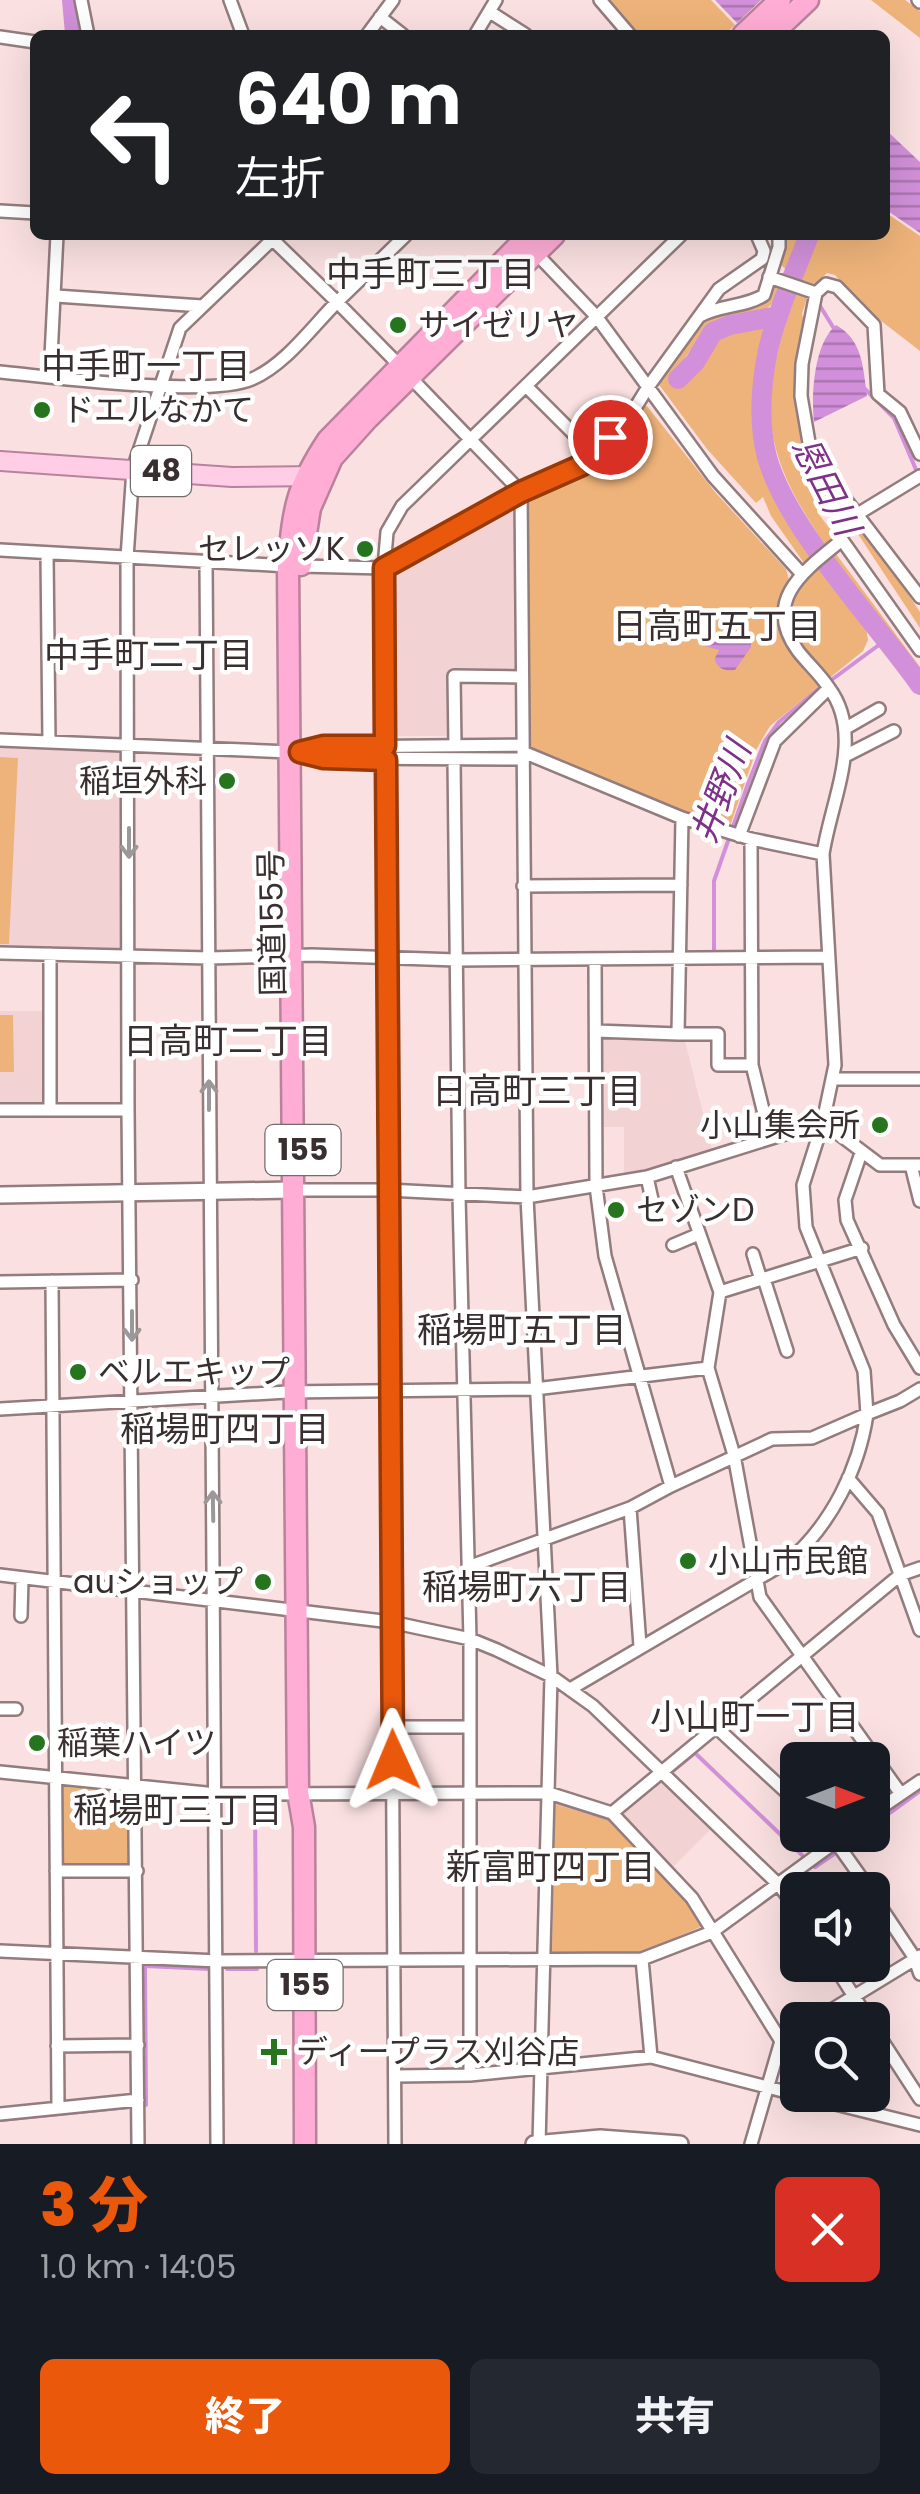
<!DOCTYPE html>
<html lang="ja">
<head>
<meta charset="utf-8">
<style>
  body { margin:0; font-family:Poppins,"Noto Sans JP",sans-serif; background:#242831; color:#f1f3f6; height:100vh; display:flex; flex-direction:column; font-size:38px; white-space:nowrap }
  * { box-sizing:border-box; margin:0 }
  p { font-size:32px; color:#9ea1a6 }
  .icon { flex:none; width:55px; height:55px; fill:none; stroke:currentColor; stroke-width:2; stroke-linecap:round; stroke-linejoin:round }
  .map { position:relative; height:2144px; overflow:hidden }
  .sheet { display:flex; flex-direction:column; background:#171b24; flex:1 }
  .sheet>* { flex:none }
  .top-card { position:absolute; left:30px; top:30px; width:860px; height:210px; border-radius:15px; box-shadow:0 10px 40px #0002; background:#202124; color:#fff; overflow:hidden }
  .needle { width:65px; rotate:90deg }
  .buttons { position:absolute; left:780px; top:1742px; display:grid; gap:20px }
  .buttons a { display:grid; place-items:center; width:110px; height:110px; border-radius:15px; background:#171b24; box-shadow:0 10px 40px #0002; font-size:50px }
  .pin { position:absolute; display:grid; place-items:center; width:85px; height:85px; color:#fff; margin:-42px; border:5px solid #fff; border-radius:50%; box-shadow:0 2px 10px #0007 }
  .me { position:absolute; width:110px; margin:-55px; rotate:359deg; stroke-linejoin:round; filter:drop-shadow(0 0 8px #0008) }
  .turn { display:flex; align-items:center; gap:35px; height:210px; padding:0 40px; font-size:45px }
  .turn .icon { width:130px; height:130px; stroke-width:2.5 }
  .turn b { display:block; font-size:70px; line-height:85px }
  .round { display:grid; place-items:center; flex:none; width:105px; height:105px; border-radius:15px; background:#242831 }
  .headline { display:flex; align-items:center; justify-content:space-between; height:170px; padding:0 40px }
  h1 { font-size:60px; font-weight:800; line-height:75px; color:#ea580c }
  .button { display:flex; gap:20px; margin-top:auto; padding:20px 40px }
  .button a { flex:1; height:115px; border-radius:15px; background:#ea580c; color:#fff; font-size:40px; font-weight:800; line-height:115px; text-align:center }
  .button a+a { background:#242831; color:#f1f3f6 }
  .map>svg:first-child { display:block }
  .built { fill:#f3d2d4 }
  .green { fill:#eeb37a }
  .water { fill:url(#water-rules) }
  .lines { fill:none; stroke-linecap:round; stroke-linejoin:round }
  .stream { stroke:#d190d9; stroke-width:4 }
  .river { stroke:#d190d9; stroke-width:20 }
  .street-casing { stroke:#937c7e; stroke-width:16 }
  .secondary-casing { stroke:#937c7e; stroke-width:20 }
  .primary-casing { stroke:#ba819b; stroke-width:22 }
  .highway-casing { stroke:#ba819b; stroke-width:25 }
  .street { stroke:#fff; stroke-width:11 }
  .secondary { stroke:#fff; stroke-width:15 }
  .primary { stroke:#ffcee6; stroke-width:18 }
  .highway { stroke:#ffadd5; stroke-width:20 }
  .oneway { stroke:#9c9798 }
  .route-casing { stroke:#983908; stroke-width:25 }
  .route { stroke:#ea580c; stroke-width:18 }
  .poi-dot { fill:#26751e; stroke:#fff; stroke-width:4 }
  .labels { text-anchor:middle; stroke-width:9; stroke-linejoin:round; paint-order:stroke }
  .shield { fill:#fff; stroke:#746d6e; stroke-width:2.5 }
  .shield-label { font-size:30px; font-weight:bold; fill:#392f30 }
  .poi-label { font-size:32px; fill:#392f30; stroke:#fff; text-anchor:start }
  .street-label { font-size:32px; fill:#392f30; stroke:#fff }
  .neighbourhood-label { font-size:35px; fill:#392f30; stroke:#fff }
  .water-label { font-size:35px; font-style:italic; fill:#7e3188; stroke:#fff }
</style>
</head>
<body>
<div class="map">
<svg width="920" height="2144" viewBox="0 0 920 2144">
  <defs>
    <pattern id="water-rules" width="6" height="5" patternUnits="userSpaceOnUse" patternTransform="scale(2.5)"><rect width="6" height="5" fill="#d190d9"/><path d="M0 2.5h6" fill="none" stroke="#ab76b0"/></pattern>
  </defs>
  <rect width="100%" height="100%" fill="#fae0e1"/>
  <path class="built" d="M510 503 514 506 515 671 450 672 449 736H394L390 733V572Z
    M0 747 121 752 122 949 0 946Z
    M0 1011H45L46 1101 42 1106H0Z
    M603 1037H684L712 1150 645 1171 624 1175V1127H603Z
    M663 1782 711 1829 672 1868 620 1817Z"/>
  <path class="green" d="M608 0H711L735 25 724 35H639Z
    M871 0H905L920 11V38Z
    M885 212 920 236V351L867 310 835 275 827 273 815 284 798 279 814 235H885Z
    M788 235H804L790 273 781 265Z
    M772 282 781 286C768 328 738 306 710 328 694 341 682 364 670 380L678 385C714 338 710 332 771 320 740 419 755 473 813 556L804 563 771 516 763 497 756 503 707 449 657 382C695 327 694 314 764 302Z
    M796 291 808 295 802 314 806 329 799 365 809 456 862 526 920 612V628L850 522 824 504 818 513 835 536 825 545C758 446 758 402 796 291Z
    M640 406H647L715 492 786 569 789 580 804 579 820 563 866 628 868 640 863 651 770 726 757 748 730 826 652 801 532 749 529 744 528 497C574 476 617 455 640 406Z
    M836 554 920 667V678L831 558Z
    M0 757 18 758 9 944H0Z
    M0 1015H13L14 1072H0Z
    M63 1783 128 1792 129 1868H63Z
    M555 1804 611 1821 687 1899 703 1926 642 1952H552Z"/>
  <path class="water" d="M715 0H761L737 23Z
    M885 129 920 162V233L885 209Z
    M836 325C863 340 863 368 867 396L814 422C811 394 814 344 836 325Z
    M719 633 751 634V647L735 670C726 672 715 668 715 658L719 650 701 645 700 640 705 634Z"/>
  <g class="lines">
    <path class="stream" d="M817 301 833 327
      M865 389 894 418 917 472
      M830 681 887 639
      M714 953V881L748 784 765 741 779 722 822 686
      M673 1771 695 1753 802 1855
      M404 1799H434
      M321 1800 387 1799
      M557 1802 610 1819
      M623 1811 659 1782
      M872 1826 920 1791
      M847 1845 860 1835
      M815 1867 834 1854
      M256 1951 255 1800H287
      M227 1969H257
      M146 2105 145 1966 210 1969
      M0 2120 129 2107"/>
    <path class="river" d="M72 0 75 33
      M809 235C795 273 777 311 768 350 761 384 758 423 767 457 787 529 875 621 920 685
      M678 379 695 362 713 332 730 325 778 316"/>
    <g class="street-casing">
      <path id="street" d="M81 0 88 35
        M230 0 243 35
        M600 0 630 35
        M918 0 920 2
        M490 12 526 35
        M380 17 403 35
        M367 35 393 0
        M475 35 496 0
        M0 37 35 42
        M0 211 35 213
        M269 236 337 302 406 235
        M532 249 596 316 713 476 801 573
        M769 277 816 293
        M56 296 202 306
        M700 316C719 305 746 307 764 295L779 247V235
        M0 372C53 377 209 398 252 379 285 365 312 327 337 302L400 366
        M50 377 57 235
        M410 377 521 492 527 1197 551 1676 539 2144
        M526 386 593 453
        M920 454 900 412 878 394 874 325 837 287 826 284 816 293 802 364 801 396 811 454 920 597
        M856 515 920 476
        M0 550 288 566
        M47 554 49 742
        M206 562 217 2144
        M301 566 384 568 521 492 582 465 627 421 648 387 719 289 762 259 764 251 757 235
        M846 728 879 709
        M0 740 290 752 324 747 523 745
        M455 746 454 676 522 677
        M385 747 384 568 387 532 402 506 681 235
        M523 752 682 818 751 839 823 854 835 1065 823 1122 803 1185 806 1227 864 1371 867 1414 812 1438 772 1439 671 1486
        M304 753 324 758 523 759
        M845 756 894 731
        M454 759 459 1196 470 1639V2075
        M386 760 395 2144
        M739 836 775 741 829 688C820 674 808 664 798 651 761 600 805 570 842 540L920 650
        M751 839 752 1065 770 1138
        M823 854C831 800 865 736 829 688
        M523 886 681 885
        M0 953 209 958 312 955 456 960 828 957
        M596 1031 678 1034 682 818
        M678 1034H718V1065H752
        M835 1079H920
        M0 1110H128
        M50 1110V954
        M823 1122 880 1165H920
        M861 1153 845 1200 847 1220 894 1325 920 1368
        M911 1165 920 1201
        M676 1167 720 1292 708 1368
        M647 1177 655 1213
        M292 1190H388L527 1197 647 1177 823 1122
        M673 1245 699 1234
        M753 1254 761 1280
        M764 1279 787 1351
        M52 1281 58 2108
        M0 1282 132 1280
        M720 1292 862 1248
        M0 1409 287 1392 535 1389 708 1368 734 1455 760 1597 901 1794
        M848 1478 878 1513 920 1630
        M630 1508 640 1646
        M468 1567 630 1508 671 1486 605 1256 596 1186 595 959
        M0 1575 391 1622 470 1639 497 1650 551 1676 593 1706 778 1884 798 1910
        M21 1616 22 1578
        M572 1688 790 1560C831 1524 859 1469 867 1414L900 1401 920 1389
        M0 1709H16
        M393 1727H470
        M717 1728 798 1803
        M0 1772 216 1794 549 1793 612 1813 692 1898 781 2041
        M612 1813 900 1575 920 1568
        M872 1814 920 1781
        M831 1835 870 1890
        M56 1871H137
        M872 1894 914 1957 920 1974
        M0 1951 218 1961 642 1959 712 1932 845 1835
        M642 1959 651 2057
        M834 1965 869 2020
        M815 2020 920 1956
        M872 2025 920 2099
        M57 2046 138 2045
        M396 2076 470 2075 651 2057 798 2095
        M799 2095 920 2125
        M0 2114 138 2100
        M138 2144 128 1110 127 558 133 469 180 328 277 235
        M751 2144 781 2041 798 2031"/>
    </g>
    <g class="secondary-casing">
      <path id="secondary" d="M0 1195 292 1190
        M534 2144 600 2138 680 2144"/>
    </g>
    <g class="primary-casing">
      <path id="primary" d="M0 461 232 477 317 476"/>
    </g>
    <g class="highway-casing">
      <path id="highway" d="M743 35 780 0
        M771 35 808 0
        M301 565 310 508 332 458 368 418 554 235
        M305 2144 304 1827 298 1792 288 566C294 508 295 490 328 440L529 235"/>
    </g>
    <use href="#street" class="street"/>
    <use href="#secondary" class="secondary"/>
    <use href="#primary" class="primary"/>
    <use href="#highway" class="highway"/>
  </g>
  <defs><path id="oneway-shaft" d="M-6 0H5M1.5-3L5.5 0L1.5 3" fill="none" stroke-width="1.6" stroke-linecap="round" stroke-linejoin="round" transform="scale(2.5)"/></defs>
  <g class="oneway">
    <use href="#oneway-shaft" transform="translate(129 843) rotate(90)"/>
    <use href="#oneway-shaft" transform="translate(209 1095) rotate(-90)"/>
    <use href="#oneway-shaft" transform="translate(132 1326) rotate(90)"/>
    <use href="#oneway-shaft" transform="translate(213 1506) rotate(-91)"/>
  </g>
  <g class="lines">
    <g class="route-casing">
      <path id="route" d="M393 1760 386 760 324 758 300 752 324 746H385L384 568 521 492 582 465 610 437"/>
    </g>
    <use href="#route" class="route"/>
  </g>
  <g class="poi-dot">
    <circle cx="398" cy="325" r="10"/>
    <circle cx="42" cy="410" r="10"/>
    <circle cx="365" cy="549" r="10"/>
    <circle cx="227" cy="781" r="10"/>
    <circle cx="880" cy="1125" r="10"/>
    <circle cx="616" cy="1210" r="10"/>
    <circle cx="78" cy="1372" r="10"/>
    <circle cx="688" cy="1561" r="10"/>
    <circle cx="263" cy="1582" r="10"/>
    <circle cx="37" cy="1743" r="10"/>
    <path d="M269 2037h10v10h10v10h-10v10h-10v-10h-10v-10h10z"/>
  </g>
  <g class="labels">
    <g class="shield">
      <rect x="131" y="446" width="60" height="50" rx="8"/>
      <rect x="265.5" y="1125" width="75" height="50" rx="8"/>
      <rect x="267.5" y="1960" width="75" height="50" rx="8"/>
    </g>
    <g class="shield-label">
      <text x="161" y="481">48</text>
      <text x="303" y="1160">155</text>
      <text x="305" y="1995">155</text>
    </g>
    <g class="poi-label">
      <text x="418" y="336">サイゼリヤ</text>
      <text x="62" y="421">ドエルなかて</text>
      <text x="345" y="560" text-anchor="end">セレッソK</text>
      <text x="207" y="792" text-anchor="end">稲垣外科</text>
      <text x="860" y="1136" text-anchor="end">小山集会所</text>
      <text x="636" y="1221">セゾンD</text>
      <text x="98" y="1383">ベルエキップ</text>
      <text x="708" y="1572">小山市民館</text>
      <text x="243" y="1593" text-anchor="end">auショップ</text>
      <text x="57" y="1754">稲葉ハイツ</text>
      <text x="296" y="2063">ディープラス刈谷店</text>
    </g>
    <g class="street-label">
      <text transform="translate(272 923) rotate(-91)" y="11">国道155号</text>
    </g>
    <g class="neighbourhood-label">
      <text x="431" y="286">中手町三丁目</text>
      <text x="146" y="378">中手町一丁目</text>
      <text x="717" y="638">日高町五丁目</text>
      <text x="149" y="667">中手町二丁目</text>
      <text x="228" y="1053">日高町二丁目</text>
      <text x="537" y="1103">日高町三丁目</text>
      <text x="522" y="1342">稲場町五丁目</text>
      <text x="225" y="1441">稲場町四丁目</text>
      <text x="527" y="1599">稲場町六丁目</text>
      <text x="755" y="1729">小山町一丁目</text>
      <text x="178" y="1822">稲場町三丁目</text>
      <text x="551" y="1879">新富町四丁目</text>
    </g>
    <g class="water-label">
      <text transform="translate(826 486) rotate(63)" y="12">恩田川</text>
      <text transform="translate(721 792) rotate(-69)" y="12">井野川</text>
    </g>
  </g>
</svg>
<div class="buttons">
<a><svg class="needle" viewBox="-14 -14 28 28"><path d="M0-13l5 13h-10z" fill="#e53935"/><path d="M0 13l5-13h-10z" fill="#9ea1a6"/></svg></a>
<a><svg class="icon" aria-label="sound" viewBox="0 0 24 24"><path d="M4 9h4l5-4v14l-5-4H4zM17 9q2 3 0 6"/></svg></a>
<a><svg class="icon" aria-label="search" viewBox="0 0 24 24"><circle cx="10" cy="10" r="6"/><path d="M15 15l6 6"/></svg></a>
</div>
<div class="pin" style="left:610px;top:437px;background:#d93025"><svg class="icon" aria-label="arrive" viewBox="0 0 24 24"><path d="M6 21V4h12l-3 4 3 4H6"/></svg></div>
<svg class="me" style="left:393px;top:1760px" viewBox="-20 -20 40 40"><path d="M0-17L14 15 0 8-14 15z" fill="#ea580c" stroke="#fff" stroke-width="4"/></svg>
<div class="top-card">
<div class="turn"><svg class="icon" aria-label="left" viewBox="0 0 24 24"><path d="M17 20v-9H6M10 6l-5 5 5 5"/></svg><div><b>640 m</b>左折</div></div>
</div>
</div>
<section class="sheet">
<div class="headline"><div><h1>3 分</h1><p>1.0 km · 14:05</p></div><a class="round" style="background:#d93025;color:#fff"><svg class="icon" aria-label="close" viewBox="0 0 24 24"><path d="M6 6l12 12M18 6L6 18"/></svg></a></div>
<div class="button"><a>終了</a><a>共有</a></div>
</section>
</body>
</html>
